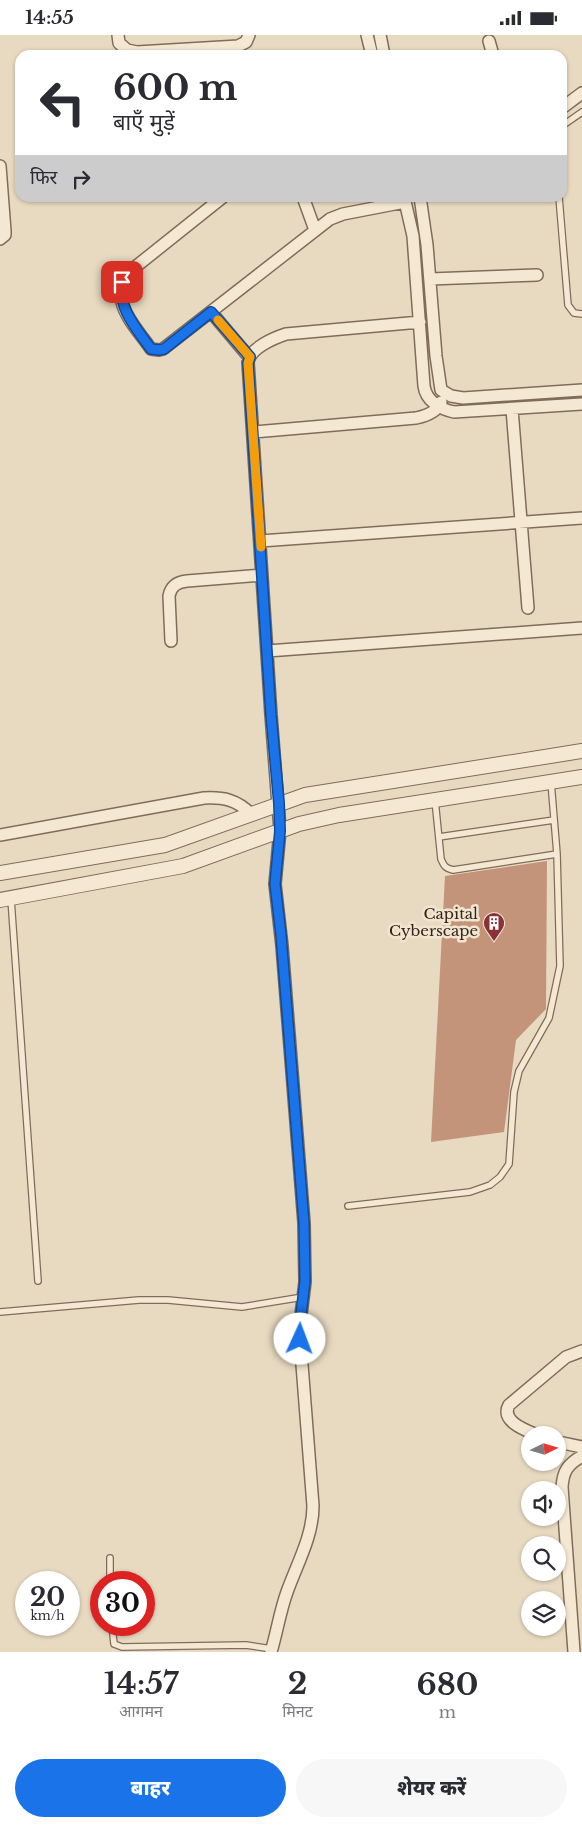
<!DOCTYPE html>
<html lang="hi">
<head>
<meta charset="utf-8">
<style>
  body { margin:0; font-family:"Libre Baskerville","Noto Sans Devanagari",serif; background:#f7f7f7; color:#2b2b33; height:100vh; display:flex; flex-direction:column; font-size:19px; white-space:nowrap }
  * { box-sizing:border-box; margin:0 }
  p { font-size:16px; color:#7c7c81 }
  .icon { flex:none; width:28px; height:28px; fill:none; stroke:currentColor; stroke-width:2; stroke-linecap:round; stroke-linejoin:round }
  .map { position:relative; height:1617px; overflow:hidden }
  .drawer { display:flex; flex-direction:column; background:#fff; flex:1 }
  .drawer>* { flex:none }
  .banner { position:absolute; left:15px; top:15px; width:552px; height:152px; border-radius:15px; box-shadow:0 1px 4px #0004; background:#fff; color:#2b2b33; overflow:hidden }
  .needle { width:32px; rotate:85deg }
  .controls { position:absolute; left:521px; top:1391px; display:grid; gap:10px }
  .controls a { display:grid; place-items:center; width:45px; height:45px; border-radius:50%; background:#fff; box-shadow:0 1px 4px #0004; font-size:25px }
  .speed { position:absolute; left:15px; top:1536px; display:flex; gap:10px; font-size:25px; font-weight:700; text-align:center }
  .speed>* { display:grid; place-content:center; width:65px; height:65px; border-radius:50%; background:#fff; box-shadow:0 1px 4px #0004; line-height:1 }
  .speed small { font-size:12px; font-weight:400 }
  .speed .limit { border:8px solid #d22; background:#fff; color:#111 }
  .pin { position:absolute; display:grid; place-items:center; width:42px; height:42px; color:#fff; margin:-21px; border-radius:10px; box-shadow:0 2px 8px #0006 }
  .me { position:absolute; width:55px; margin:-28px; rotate:2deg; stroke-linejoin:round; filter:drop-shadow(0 0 4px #0008) }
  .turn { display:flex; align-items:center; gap:18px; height:105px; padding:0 15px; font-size:22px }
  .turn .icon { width:65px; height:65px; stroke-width:2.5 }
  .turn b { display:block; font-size:35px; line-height:42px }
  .then { display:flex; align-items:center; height:48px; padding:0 15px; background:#0003; gap:10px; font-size:19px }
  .eta { display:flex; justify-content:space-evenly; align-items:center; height:85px; text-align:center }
  .eta b { font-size:30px; font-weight:800; line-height:35px }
  .primary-button { display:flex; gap:10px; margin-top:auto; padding:10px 15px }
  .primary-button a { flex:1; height:58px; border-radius:30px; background:#1a73e8; color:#fff; font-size:20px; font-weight:800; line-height:58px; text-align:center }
  .primary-button a+a { background:#f7f7f7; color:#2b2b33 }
  .status { display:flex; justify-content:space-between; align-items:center; height:35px; padding:0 25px; background:#fff; direction:ltr }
  .status svg { height:14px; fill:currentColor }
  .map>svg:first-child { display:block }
  .building { fill:#c3947a }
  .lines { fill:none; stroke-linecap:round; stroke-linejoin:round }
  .service-casing { stroke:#806c5a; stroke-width:8 }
  .minor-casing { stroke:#806c5a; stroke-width:14 }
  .tertiary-casing { stroke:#806c5a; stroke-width:16 }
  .service { stroke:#f4e8d3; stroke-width:5.5 }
  .minor { stroke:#f4e8d3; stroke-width:11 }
  .tertiary { stroke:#f4e8d3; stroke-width:14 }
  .route-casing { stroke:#114b97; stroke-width:12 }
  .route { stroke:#1a73e8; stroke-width:9 }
  .slow { stroke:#f59e0b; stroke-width:9 }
  .labels { text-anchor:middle; stroke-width:5; stroke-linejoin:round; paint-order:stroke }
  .poi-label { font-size:15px; fill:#31251d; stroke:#f1e5cf; text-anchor:end }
</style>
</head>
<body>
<div class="status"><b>14:55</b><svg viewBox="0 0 49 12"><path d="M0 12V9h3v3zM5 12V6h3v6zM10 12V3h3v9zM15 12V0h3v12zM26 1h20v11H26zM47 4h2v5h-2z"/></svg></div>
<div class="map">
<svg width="582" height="1617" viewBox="0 0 582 1617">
  <rect width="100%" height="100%" fill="#e8dac1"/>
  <path class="building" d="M547 826 546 974 516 1005 504 1097 431 1107 445 841Z"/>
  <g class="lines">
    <g class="service-casing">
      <path id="service" d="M562 91 582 77
        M559 162 568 270 574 278 582 279
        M435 765 441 824C444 831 445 833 453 835L557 819
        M439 802 554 785
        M11 864 38 1246
        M348 1171 470 1157 490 1150 500 1142 509 1129 514 1057 519 1036 549 983 560 931 557 819 551 747
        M0 1277 139 1265H168L242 1272 303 1262
        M110 1523V1548
        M112 1590 114 1609 122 1612 246 1610 272 1614"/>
    </g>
    <g class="minor-casing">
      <path id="minor" d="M118 0 119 8 127 15 137 17 238 11 246 7 249 0
        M367 0 372 20
        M380 0 384 20
        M489 6 493 20
        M562 73 582 58
        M0 131 5 196V200L0 204
        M223 162 134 233C104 262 133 288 151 314L159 315 163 314 330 184 343 179 405 167
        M303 162 315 195
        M404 162 413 201 424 351C426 366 440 374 454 377L582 369
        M420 162 427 210 436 321 441 355 451 361 463 363 582 355
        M430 244 537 240
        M211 277 249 322
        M512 374 528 573
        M253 397 416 383C426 381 437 377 441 367
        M260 506 582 483
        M171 606 169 561C171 551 177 547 187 546L262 540
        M267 616 582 593
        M0 800 204 763C224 762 237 765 251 779
        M537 1400C525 1395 500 1386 509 1370L566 1322 582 1316
        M558 1407 582 1412
        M271 1617C277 1597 280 1576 287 1557 297 1529 313 1501 313 1471L300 1304 301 1280 305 1247 304 1188 282 911 275 849 280 795 271 680 248 327C250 313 274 303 286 299L420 287
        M574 1617 562 1452C563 1436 568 1429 582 1421"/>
    </g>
    <g class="tertiary-casing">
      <path id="tertiary" d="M0 838 165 810 305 760 582 716
        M0 865 183 831 299 789 339 780 582 742"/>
    </g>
    <use href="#service" class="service"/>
    <use href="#minor" class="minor"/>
    <use href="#tertiary" class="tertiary"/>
  </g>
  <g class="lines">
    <g class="route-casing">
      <path id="route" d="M122 247C118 274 136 293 151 314L159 315 164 314 211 277 250 322 248 328 271 680 279 768 280 796 275 849 281 900 304 1188 305 1246 301 1280 300 1304"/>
    </g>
    <use href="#route" class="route"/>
    <path class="slow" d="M218 285 250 322 248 328 261 512"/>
  </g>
  <defs>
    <g id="building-pin" transform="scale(1.125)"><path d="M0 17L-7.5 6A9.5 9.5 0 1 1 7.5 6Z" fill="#883137" stroke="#f1e5cf"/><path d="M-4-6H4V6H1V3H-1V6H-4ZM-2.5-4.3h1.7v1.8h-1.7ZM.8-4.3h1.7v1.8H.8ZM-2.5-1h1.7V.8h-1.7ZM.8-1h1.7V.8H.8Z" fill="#fff"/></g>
  </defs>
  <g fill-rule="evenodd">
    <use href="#building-pin" x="494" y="888"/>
  </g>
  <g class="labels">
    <g class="poi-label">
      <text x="478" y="884">Capital<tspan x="478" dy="17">Cyberscape</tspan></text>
    </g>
  </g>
</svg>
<div class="controls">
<a><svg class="needle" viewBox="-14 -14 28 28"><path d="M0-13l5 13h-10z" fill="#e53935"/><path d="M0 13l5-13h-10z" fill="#7c7c81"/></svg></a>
<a><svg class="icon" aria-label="sound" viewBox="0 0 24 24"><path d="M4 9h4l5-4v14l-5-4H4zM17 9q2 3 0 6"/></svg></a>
<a><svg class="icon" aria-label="search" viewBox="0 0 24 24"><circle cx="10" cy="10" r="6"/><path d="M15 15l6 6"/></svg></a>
<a><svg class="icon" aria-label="layers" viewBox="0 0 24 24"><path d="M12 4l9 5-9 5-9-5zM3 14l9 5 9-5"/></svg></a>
</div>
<div class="speed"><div>20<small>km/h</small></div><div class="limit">30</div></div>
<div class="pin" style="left:122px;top:247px;background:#d93025"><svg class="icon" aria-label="arrive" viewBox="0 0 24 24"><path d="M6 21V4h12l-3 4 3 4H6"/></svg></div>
<svg class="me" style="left:300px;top:1304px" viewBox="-20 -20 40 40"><circle r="19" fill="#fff"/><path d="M0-13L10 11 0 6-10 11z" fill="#1a73e8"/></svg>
<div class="banner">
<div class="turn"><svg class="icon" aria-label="left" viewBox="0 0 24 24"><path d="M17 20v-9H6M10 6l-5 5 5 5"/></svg><div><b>600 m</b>बाएँ मुड़ें</div></div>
<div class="then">फिर<svg class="icon" aria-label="right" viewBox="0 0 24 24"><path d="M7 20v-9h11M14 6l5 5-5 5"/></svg></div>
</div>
</div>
<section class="drawer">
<div class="eta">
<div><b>14:57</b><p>आगमन</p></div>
<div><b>2</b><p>मिनट</p></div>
<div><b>680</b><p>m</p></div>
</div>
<div class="primary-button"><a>बाहर</a><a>शेयर करें</a></div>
</section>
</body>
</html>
